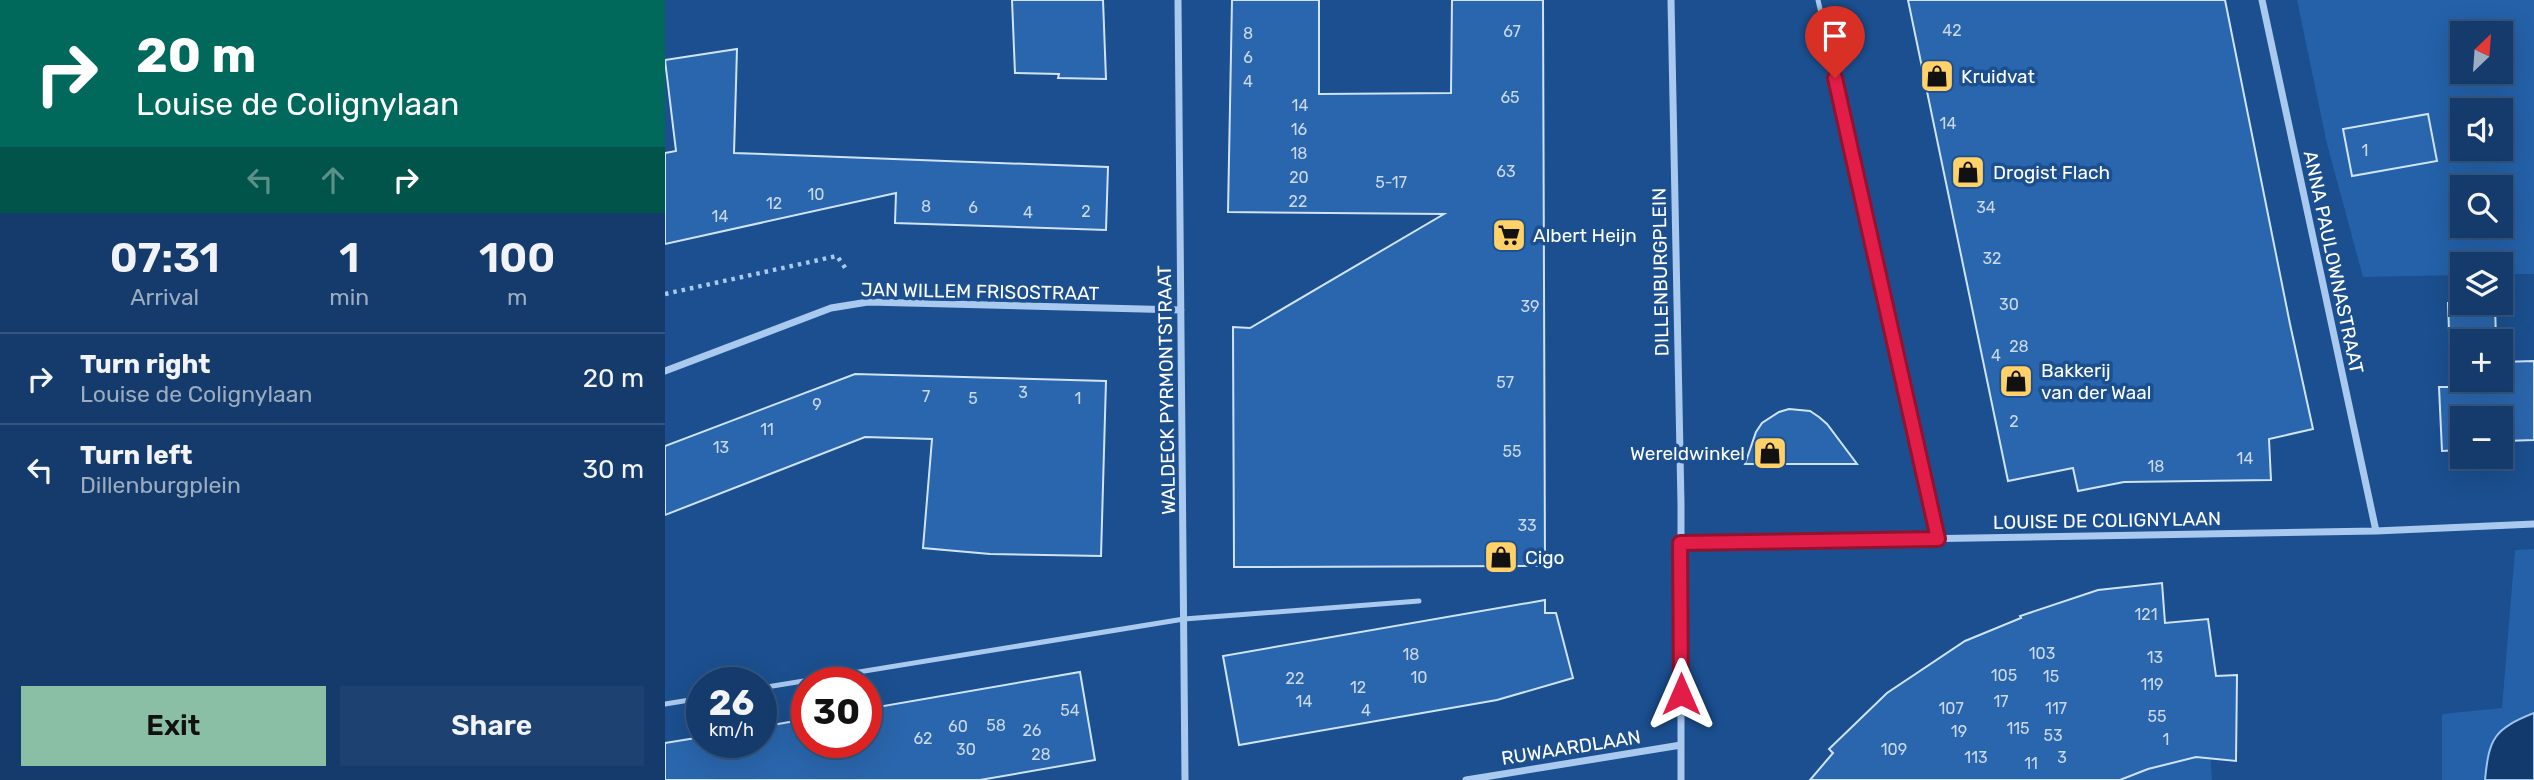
<!DOCTYPE html>
<html lang="en">
<head>
<meta charset="utf-8">
<style>
  body { margin:0; font-family:Rubik,sans-serif; background:#1d4271; color:#f1f3f6; height:100vh; display:flex; flex-direction:column; font-size:26px; white-space:nowrap }
  * { box-sizing:border-box; margin:0 }
  p { font-size:23px; color:#9dadc1 }
  .icon { flex:none; width:38px; height:38px; fill:none; stroke:currentColor; stroke-width:2; stroke-linecap:round; stroke-linejoin:round }
  .map { position:relative; flex:1; overflow:hidden }
  .drawer { display:flex; flex-direction:column; background:#143b6b; width:665px }
  .drawer>* { flex:none }
  .banner { background:#00695c; color:#fff; overflow:hidden }
  .needle { width:46px; rotate:25deg }
  .buttons { position:absolute; left:1785px; top:21px; display:grid; gap:14px }
  .buttons a { display:grid; place-items:center; width:63px; height:63px; border-radius:0px; background:#143b6b; box-shadow:0 7px 28px #0002,0 0 0 2px #33557e; font-size:35px }
  .speed { position:absolute; left:21px; top:667px; display:flex; gap:14px; font-size:35px; font-weight:700; text-align:center }
  .speed>* { display:grid; place-content:center; width:91px; height:91px; border-radius:50%; background:#143b6b; box-shadow:0 7px 28px #0002,0 0 0 2px #33557e; line-height:1 }
  .speed small { font-size:18px; font-weight:400 }
  .speed .limit { border:10px solid #d22; background:#fff; color:#111 }
  .pin { position:absolute; display:grid; place-items:center; width:60px; height:60px; color:#fff; margin:-72px -30px; border-radius:50% 50% 50% 0; rotate:-45deg; box-shadow:0 0 7px #0007 }
  .pin .icon { rotate:45deg }
  .me { position:absolute; width:77px; margin:-38px; rotate:0deg; stroke-linejoin:round; filter:drop-shadow(0 0 5px #0008) }
  .turn { display:flex; align-items:center; gap:24px; height:147px; padding:0 21px; font-size:32px }
  .turn .icon { width:91px; height:91px; stroke-width:2.5 }
  .turn b { display:block; font-size:49px; line-height:60px }
  .lanes { display:flex; align-items:center; height:66px; padding:0 21px; background:#0003; justify-content:center; gap:35px; direction:ltr }
  .lanes .off { opacity:.35 }
  .eta { display:flex; justify-content:space-evenly; align-items:center; height:119px; text-align:center }
  .eta b { font-size:42px; font-weight:600; line-height:49px }
  .primary-button { display:flex; gap:14px; margin-top:auto; padding:14px 21px }
  .primary-button a { flex:1; height:80px; border-radius:0px; background:#8abfa5; color:#111; font-size:28px; font-weight:600; line-height:80px; text-align:center }
  .primary-button a+a { background:#1d4271; color:#f1f3f6 }
  ul { padding:0; list-style:none }
  li { display:flex; align-items:center; gap:21px; height:91px; padding:0 21px; border-top:2px solid #33557e }
  li div { flex:1 }
  li b { display:block; font-size:26px }
  li em { font-style:normal }
  main { display:flex; flex:1; min-height:0 }
  .map>svg:first-child { display:block }
  .green { fill:#2461a8; fill-rule:evenodd }
  .water { fill:#123a6d; stroke:#9cc4f0; stroke-width:2 }
  .building { fill:#2a66ad; stroke:#cfe3fa; stroke-width:2 }
  .lines { fill:none; stroke-linecap:round; stroke-linejoin:round }
  .path { stroke:#a9c9ee; stroke-width:4.5; stroke-dasharray:3.5 5; stroke-linecap:butt }
  .service { stroke:#a9c9ee; stroke-width:5 }
  .minor { stroke:#a9c9ee; stroke-width:7 }
  .route-casing { stroke:#92132f; stroke-width:18 }
  .route { stroke:#e11d48; stroke-width:12 }
  .labels { text-anchor:middle; stroke-width:7; stroke-linejoin:round; paint-order:stroke }
  .number-label { font-size:16px; fill:#cad9ea }
  .poi-label { font-size:19px; fill:#fff; stroke:#1b4f8f; text-anchor:start }
  .street-label { font-size:19px; fill:#fff; stroke:#1b4f8f }
</style>
</head>
<body>
<main>
<section class="drawer">
<div class="banner">
<div class="turn"><svg class="icon" aria-label="right" viewBox="0 0 24 24"><path d="M7 20v-9h11M14 6l5 5-5 5"/></svg><div><b>20 m</b>Louise de Colignylaan</div></div>
<div class="lanes"><svg class="icon off" aria-label="left" viewBox="0 0 24 24"><path d="M17 20v-9H6M10 6l-5 5 5 5"/></svg><svg class="icon off" aria-label="ahead" viewBox="0 0 24 24"><path d="M12 20V5M6 11l6-6 6 6"/></svg><svg class="icon" aria-label="right" viewBox="0 0 24 24"><path d="M7 20v-9h11M14 6l5 5-5 5"/></svg></div>
</div>
<div class="eta">
<div><b>07:31</b><p>Arrival</p></div>
<div><b>1</b><p>min</p></div>
<div><b>100</b><p>m</p></div>
</div>
<ul>
<li><svg class="icon" aria-label="right" viewBox="0 0 24 24"><path d="M7 20v-9h11M14 6l5 5-5 5"/></svg><div><b>Turn right</b><p>Louise de Colignylaan</p></div><em>20 m</em></li>
<li><svg class="icon" aria-label="left" viewBox="0 0 24 24"><path d="M17 20v-9H6M10 6l-5 5 5 5"/></svg><div><b>Turn left</b><p>Dillenburgplein</p></div><em>30 m</em></li>
</ul>
<div class="primary-button"><a>Exit</a><a>Share</a></div>
</section>
<div class="map">
<svg width="1869" height="780" viewBox="0 0 1869 780">
  <rect width="100%" height="100%" fill="#1b4f8f"/>
  <path class="green" d="M1632 0H1869V274H1836V264H1797V275L1698 277 1662 144ZM1797 33H1836V72H1797ZM1797 110H1836V149H1797ZM1797 187H1836V226H1797Z
    M1869 549V713C1829 729 1824 738 1820 780H1777V714L1837 708 1850 550Z
    M1544 731 1547 780H1368Z"/>
  <path class="water" d="M1869 713V780H1820C1824 738 1829 729 1869 713Z"/>
  <path class="building" d="M347 0H438L441 79 393 78 394 74 350 73Z
    M567 0H654V94L786 93 787 0H878L880 566 569 567 568 327 585 328 779 214 563 212Z
    M1243 0H1560L1625 324 1648 429 1604 439 1606 480 1459 482 1413 491 1408 468 1343 481Z
    M72 49 69 153 443 167 441 230 230 223 231 193 0 244V153L11 151 0 60Z
    M1763 114 1772 161 1687 176 1678 129Z
    M1783 303H1830L1831 341H1797V380H1836V362L1869 361V440L1840 441V448H1836V418H1797V450L1777 451 1774 387H1786Z
    M190 374 441 381 436 556 325 554 258 548 267 439 200 437 0 515V446Z
    M1124 409 1145 411 1154 417 1162 424 1192 464H1080L1091 432 1097 423 1114 412Z
    M1497 583 1500 623 1543 619 1551 676 1572 675 1571 761 1531 757 1483 769 1455 780H1145L1168 753 1164 749 1222 693 1300 641 1356 618 1355 616 1433 590Z
    M880 600V613H891L908 678 832 700 574 745 558 656Z
    M415 672 430 760 315 780H0V743L37 737V742H96V727L142 719V742H201V709Z"/>
  <g class="lines">
    <path class="path" d="M0 294 172 256 183 272"/>
    <path class="service" d="M1153 0 1273 539
      M96 688 519 619 754 601
      M0 704 37 698"/>
    <path class="minor" d="M513 0 520 780
      M1006 0 1016 504V780
      M1597 0 1711 531
      M0 371 166 308 203 302 516 310
      M1015 543 1711 531 1869 524
      M801 780 1016 745"/>
  </g>
  <g class="lines">
    <g class="route-casing">
      <path id="route" d="M1016 694 1015 543 1273 539 1170 78"/>
    </g>
    <use href="#route" class="route"/>
  </g>
  <defs>
    <g id="shop-square" transform="scale(1.75)"><rect x="-9" y="-9" width="18" height="18" rx="4" fill="#ffd166" stroke="#1b4f8f"/><path d="M-5-2.5h2.3a2.7 3.5 0 0 1 5.4 0H5L5.5 6h-11ZM-1.5-2.5h3a1.5 2.3 0 0 0-3 0Z" fill="#111"/></g>
    <g id="supermarket-square" transform="scale(1.75)"><rect x="-9" y="-9" width="18" height="18" rx="4" fill="#ffd166" stroke="#1b4f8f"/><path d="M-6-5.5h2.5l.6 2H6L4.5 2H-2.5L-4.4-4H-6ZM-1.5 3.2a1.3 1.3 0 1 0 .1 0ZM3 3.2a1.3 1.3 0 1 0 .1 0Z" fill="#111"/></g>
  </defs>
  <g fill-rule="evenodd">
    <use href="#shop-square" x="1272" y="76"/>
    <use href="#shop-square" x="1303" y="172"/>
    <use href="#supermarket-square" x="844" y="235"/>
    <use href="#shop-square" x="1351" y="381"/>
    <use href="#shop-square" x="1105" y="453"/>
    <use href="#shop-square" x="836" y="557"/>
  </g>
  <g class="labels">
    <g class="number-label">
      <text x="1287" y="36">42</text>
      <text x="847" y="37">67</text>
      <text x="583" y="39">8</text>
      <text x="583" y="63">6</text>
      <text x="583" y="87">4</text>
      <text x="845" y="103">65</text>
      <text x="635" y="111">14</text>
      <text x="1283" y="129">14</text>
      <text x="634" y="135">16</text>
      <text x="1700" y="156">1</text>
      <text x="634" y="159">18</text>
      <text x="841" y="177">63</text>
      <text x="634" y="183">20</text>
      <text x="726" y="188">5-17</text>
      <text x="151" y="200">10</text>
      <text x="633" y="207">22</text>
      <text x="109" y="209">12</text>
      <text x="261" y="212">8</text>
      <text x="308" y="213">6</text>
      <text x="1321" y="213">34</text>
      <text x="421" y="217">2</text>
      <text x="363" y="218">4</text>
      <text x="55" y="222">14</text>
      <text x="1327" y="264">32</text>
      <text x="1344" y="310">30</text>
      <text x="865" y="312">39</text>
      <text x="1354" y="352">28</text>
      <text x="1331" y="361">4</text>
      <text x="840" y="388">57</text>
      <text x="358" y="398">3</text>
      <text x="261" y="402">7</text>
      <text x="308" y="404">5</text>
      <text x="413" y="404">1</text>
      <text x="152" y="410">9</text>
      <text x="1349" y="427">2</text>
      <text x="102" y="435">11</text>
      <text x="56" y="453">13</text>
      <text x="847" y="457">55</text>
      <text x="1580" y="464">14</text>
      <text x="1491" y="472">18</text>
      <text x="862" y="531">33</text>
      <text x="1481" y="620">121</text>
      <text x="1377" y="659">103</text>
      <text x="746" y="660">18</text>
      <text x="1490" y="663">13</text>
      <text x="1339" y="681">105</text>
      <text x="1386" y="682">15</text>
      <text x="754" y="683">10</text>
      <text x="630" y="684">22</text>
      <text x="1487" y="690">119</text>
      <text x="693" y="693">12</text>
      <text x="639" y="707">14</text>
      <text x="1336" y="707">17</text>
      <text x="1286" y="714">107</text>
      <text x="1391" y="714">117</text>
      <text x="405" y="716">54</text>
      <text x="701" y="716">4</text>
      <text x="1492" y="722">55</text>
      <text x="331" y="731">58</text>
      <text x="293" y="732">60</text>
      <text x="1353" y="734">115</text>
      <text x="367" y="736">26</text>
      <text x="1294" y="737">19</text>
      <text x="1388" y="741">53</text>
      <text x="258" y="744">62</text>
      <text x="1501" y="745">1</text>
      <text x="301" y="755">30</text>
      <text x="1229" y="755">109</text>
      <text x="376" y="760">28</text>
      <text x="1311" y="763">113</text>
      <text x="1397" y="763">3</text>
      <text x="1366" y="769">11</text>
    </g>
    <g class="poi-label">
      <text x="1296" y="83">Kruidvat</text>
      <text x="1328" y="179">Drogist Flach</text>
      <text x="868" y="242">Albert Heijn</text>
      <text x="1376" y="377">Bakkerij<tspan x="1376" dy="22">van der Waal</tspan></text>
      <text x="1080" y="460" text-anchor="end">Wereldwinkel</text>
      <text x="860" y="564">Cigo</text>
    </g>
    <g class="street-label">
      <text transform="translate(1669 262) rotate(78)" y="7">ANNA PAULOWNASTRAAT</text>
      <text transform="translate(995 272) rotate(-91)" y="7">DILLENBURGPLEIN</text>
      <text transform="translate(315 291) rotate(1)" y="7">JAN WILLEM FRISOSTRAAT</text>
      <text transform="translate(501 390) rotate(-91)" y="7">WALDECK PYRMONTSTRAAT</text>
      <text transform="translate(1442 520) rotate(-1)" y="7">LOUISE DE COLIGNYLAAN</text>
      <text transform="translate(906 747) rotate(-9)" y="7">RUWAARDLAAN</text>
    </g>
  </g>
</svg>
<div class="buttons">
<a><svg class="needle" viewBox="-14 -14 28 28"><path d="M0-13l5 13h-10z" fill="#e53935"/><path d="M0 13l5-13h-10z" fill="#9dadc1"/></svg></a>
<a><svg class="icon" aria-label="sound" viewBox="0 0 24 24"><path d="M4 9h4l5-4v14l-5-4H4zM17 9q2 3 0 6"/></svg></a>
<a><svg class="icon" aria-label="search" viewBox="0 0 24 24"><circle cx="10" cy="10" r="6"/><path d="M15 15l6 6"/></svg></a>
<a><svg class="icon" aria-label="layers" viewBox="0 0 24 24"><path d="M12 4l9 5-9 5-9-5zM3 14l9 5 9-5"/></svg></a>
<a>+</a>
<a>−</a>
</div>
<div class="speed"><div>26<small>km/h</small></div><div class="limit">30</div></div>
<div class="pin" style="left:1170px;top:78px;background:#d93025"><svg class="icon" aria-label="arrive" viewBox="0 0 24 24"><path d="M6 21V4h12l-3 4 3 4H6"/></svg></div>
<svg class="me" style="left:1016px;top:694px" viewBox="-20 -20 40 40"><path d="M0-17L14 15 0 8-14 15z" fill="#e11d48" stroke="#fff" stroke-width="4"/></svg>
</div>
</main>
</body>
</html>
